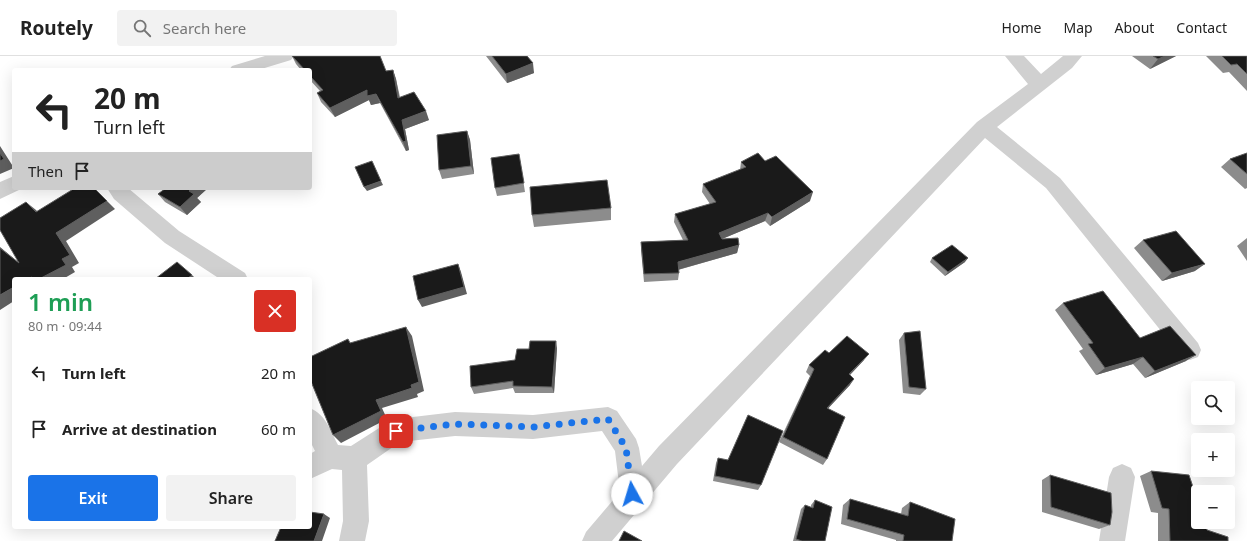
<!DOCTYPE html>
<html lang="en">
<head>
<meta charset="utf-8">
<style>
  body { margin:0; font-family:"Noto Sans",sans-serif; background:#f2f2f2; color:#222; height:100vh; display:flex; flex-direction:column; font-size:15px; white-space:nowrap }
  * { box-sizing:border-box; margin:0 }
  p { font-size:13px; color:#767676 }
  .icon { flex:none; width:22px; height:22px; fill:none; stroke:currentColor; stroke-width:2; stroke-linecap:round; stroke-linejoin:round }
  .map { position:relative; flex:1; overflow:hidden }
  .side { position:absolute; left:12px; top:221px; width:300px; height:252px; display:flex; flex-direction:column; background:#fff; border-radius:4px; box-shadow:0 4px 16px #0002 }
  .side>* { flex:none }
  .banner { position:absolute; left:12px; top:12px; width:300px; height:122px; border-radius:4px; box-shadow:0 4px 16px #0002; background:#fff; color:#222; overflow:hidden }
  .buttons { position:absolute; left:1191px; top:325px; display:grid; gap:8px }
  .buttons a { display:grid; place-items:center; width:44px; height:44px; border-radius:4px; background:#fff; box-shadow:0 4px 16px #0002; font-size:20px }
  .pin { position:absolute; display:grid; place-items:center; width:34px; height:34px; color:#fff; margin:-17px; border-radius:8px; box-shadow:0 2px 6px #0006 }
  .me { position:absolute; width:44px; margin:-22px; rotate:354deg; stroke-linejoin:round; filter:drop-shadow(0 0 3px #0008) }
  .turn { display:flex; align-items:center; gap:14px; height:84px; padding:0 16px; font-size:18px }
  .turn .icon { width:52px; height:52px; stroke-width:2.5 }
  .turn b { display:block; font-size:28px; line-height:34px }
  .then { display:flex; align-items:center; height:38px; padding:0 16px; background:#0003; gap:8px; font-size:15px }
  .round { display:grid; place-items:center; flex:none; width:42px; height:42px; border-radius:4px; background:#f2f2f2 }
  .overview { display:flex; align-items:center; justify-content:space-between; height:68px; padding:0 16px }
  h1 { font-size:24px; font-weight:600; line-height:30px; color:#1e9e55 }
  .action { display:flex; gap:8px; margin-top:auto; padding:8px 16px }
  .action a { flex:1; height:46px; border-radius:4px; background:#1a73e8; color:#fff; font-size:16px; font-weight:600; line-height:46px; text-align:center }
  .action a+a { background:#f2f2f2; color:#222 }
  ul { padding:0; list-style:none }
  li { display:flex; align-items:center; gap:12px; height:56px; padding:0 16px }
  li div { flex:1 }
  li b { display:block; font-size:15px }
  li em { font-style:normal }
  header { display:flex; align-items:center; gap:24px; box-sizing:border-box; height:56px; padding:0 20px; background:#fff; border-bottom:1px solid #e0e0e0 }
  header strong { font-size:19px }
  nav { display:flex; gap:22px; margin-inline-start:auto; font-size:14px }
  .search { width:280px; height:36px; background:#f2f2f2; display:flex; align-items:center; gap:10px; box-sizing:border-box; padding:0 14px; border-radius:4px; color:#767676; font-size:15px }
  .map>svg:first-child { display:block }
  .lines { fill:none; stroke-linecap:round; stroke-linejoin:round }
  .minor { fill:#d0d0d0; fill-rule:evenodd }
  .wall { fill:#8c8c8c }
  .shaded-wall { fill:#5f5f5f }
  .building { fill:#1a1a1a; stroke:#5f5f5f }
  .route { stroke:#1a73e8; stroke-width:7; stroke-dasharray:0 12.6 }
</style>
</head>
<body>
<header>
<strong>Routely</strong>
<div class="search"><svg class="icon" aria-label="search" viewBox="0 0 24 24"><circle cx="10" cy="10" r="6"/><path d="M15 15l6 6"/></svg>Search here</div>
<nav><a>Home</a><a>Map</a><a>About</a><a>Contact</a></nav>
</header>
<div class="map">
<svg width="1247" height="485" viewBox="0 0 1247 485">
  <rect width="100%" height="100%" fill="#fff"/>
  <g class="lines">
    <path class="minor" d="M265 0H294L291 4 258 14H229L232 10Z
      M1005 0H1024L1041 18 1063 0H1082L1072 12 997 71 1060 122 1198 287 1201 294 1198 301 1190 304 1182 301 1046 132 985 82 677 408 612 485H582L586 476 620 436 615 395 602 375 533 383 455 380 400 386 367 409 369 465 365 485H339L343 465 342 414 332 413 310 423V398L315 395 310 385V352C326 359 331 375 338 389L351 390 387 367 396 363 455 356 533 359 608 351 617 355 636 383 639 392 642 410 659 390 977 66 1028 28Z
      M14 120V132H22L21 133 0 143V126Z
      M107 132H128L179 175 245 217 248 223H220L165 187 114 143Z
      M1122 408 1131 412 1135 421 1125 485H1099L1109 421 1113 412Z"/>
  </g>
  <path class="wall" d="M292 0 386 15 393 14 396 23 400 41 429 64 405 73 409 94 406 95 380 47 371 49 369 44 335 61 321 46 317 37 320 35 310 24V14H301L296 8Z
    M486 0H527L534 17 507 27Z
    M1132 0H1176L1150 13Z
    M1206 0H1247V35L1229 16 1223 17Z
    M467 75 470 84 474 118 442 123 439 114Z
    M1247 97V132L1245 133 1221 111 1230 103Z
    M519 98 525 136 497 140 495 132Z
    M765 105 810 145 770 170 765 165 722 183 739 189 737 197 678 214 679 217 678 224 644 226 641 194V186L683 184 674 166 675 158 710 148 702 136 703 128 740 114 741 106Z
    M166 132H208L197 142 201 146 187 159 165 146 158 138Z
    M611 152V164L534 171 532 159Z
    M1247 182V205L1237 190Z
    M1143 184 1195 215 1162 225 1134 192Z
    M932 202 965 206 945 220 930 206Z
    M1063 247 1140 282 1186 305 1145 322 1133 308 1096 319 1079 295 1083 293 1055 254Z
    M904 277 926 333 920 339 903 337 899 284Z
    M557 292 554 337H515L513 332 474 338 471 331 515 304 529 293Z
    M829 297 864 304 850 319V329L828 352 827 403 823 409 779 386 810 320 806 316 809 309Z
    M718 402 761 429 758 434 713 425 716 407Z
    M1151 415 1207 474 1228 485H1158V457L1151 456 1140 420Z
    M1050 419 1110 469 1099 473 1042 456V424Z
    M850 443 901 458 902 452 910 446 952 485H896V484L841 468 843 449Z
    M815 444 825 485H793L801 453 805 449 811 451V449Z"/>
  <path class="shaded-wall" d="M1165 0H1176L1150 13 1158 3Z
    M533 7 534 17 507 27 506 18Z
    M393 14 396 23 401 51 398 42Z
    M367 34 376 38 380 47 371 49 369 44 335 61 330 52Z
    M426 55 429 64 405 73 409 94 406 95 403 86 402 64Z
    M467 75 470 84 474 118 471 110Z
    M0 90 14 112 0 118Z
    M381 125 383 129 367 135 364 131Z
    M94 132 115 153 66 185 79 207 72 211 75 216 63 223H39L62 203 56 177Z
    M192 132H208L197 142 201 146 187 159 180 151 189 135Z
    M813 136 810 145 770 170 772 161Z
    M26 146 36 154 46 165 36 156Z
    M768 157 765 165 717 185 719 177Z
    M739 189 737 197 677 214 678 206Z
    M0 191 29 215 19 207 0 192Z
    M968 202 965 206 945 220 948 216Z
    M458 208 461 216 467 238 422 251 418 244Z
    M1205 208 1195 215 1162 225 1172 217Z
    M192 219 196 223H187Z
    M14 231V245L0 254V239Z
    M406 271 412 280 424 335 417 338 418 341 382 352 387 363 341 387 333 379 376 344 411 329Z
    M556 285 557 292 554 337 552 331Z
    M869 298 864 304 844 325 849 318Z
    M1196 299 1186 305 1145 322 1155 315Z
    M1143 301 1133 308 1096 319 1105 312Z
    M854 323 850 329 823 358 827 352Z
    M324 458 330 462 322 485H314Z"/>
  <path class="building" d="M292 0H380L386 15 393 14 398 42 414 36 426 55 402 64 406 85 403 86 376 38 367 40V34L330 52 317 37 323 34 310 20V14H305Z
    M492 0H527L533 7 506 18Z
    M1153 0H1165L1158 3Z
    M1222 0H1247V18L1237 8 1231 9Z
    M467 75 471 110 439 114 437 79Z
    M0 97 4 103 0 105Z
    M758 97 765 105 776 100 813 136 772 161 768 157 719 177 722 183 738 182 739 189 678 206 679 217 644 218 641 186 688 184 675 158 716 146 703 128 746 111 741 106Z
    M1247 97V118L1230 103Z
    M519 98 524 127 495 132 491 102Z
    M372 105 381 125 364 131 355 111Z
    M607 124 611 152 532 159 530 131Z
    M75 132H94L107 145 56 177 70 199 62 203 66 209 39 223H33L32 221 28 223H14V231L0 239V192L19 207 0 174V162L26 146 36 156Z
    M166 132H192L189 135 194 138 180 151 158 138Z
    M1176 175 1205 208 1172 217 1143 184Z
    M952 189 968 202 948 216 932 202Z
    M177 206 192 219 187 223H155Z
    M458 208 464 231 418 244 413 220Z
    M1103 235 1140 282 1170 270 1196 299 1155 315 1143 301 1105 312 1088 288 1093 287 1063 247Z
    M406 271 419 326 411 329 412 332 376 344 381 355 333 379 310 323V301L348 283 350 287Z
    M920 275 926 333 909 331 904 277Z
    M847 280 869 298 849 318 854 323 827 352 845 361 827 403 783 381 814 313 809 309 825 294 829 297Z
    M530 285H556L552 331 513 330V325L471 331 470 310 515 304 517 293H529Z
    M748 359 783 375 761 429 715 420 718 402 728 404Z
    M1151 415 1189 419 1198 446V466H1204L1207 474 1228 481V485H1170L1169 453 1162 452Z
    M1050 419 1111 437 1112 456 1110 469 1051 451Z
    M850 443 908 460 910 446 955 463 952 485H903L904 479 847 463Z
    M815 444 832 451 825 485H802L796 483 805 449 813 452Z
    M310 456 324 458 314 485H275L281 471H310Z
    M624 475 642 485H619Z"/>
  <g class="lines">
    <path class="route" d="M396 375 455 368 533 371 608 363 626 392 632 438"/>
  </g>
</svg>
<div class="buttons">
<a><svg class="icon" aria-label="search" viewBox="0 0 24 24"><circle cx="10" cy="10" r="6"/><path d="M15 15l6 6"/></svg></a>
<a>+</a>
<a>−</a>
</div>
<div class="pin" style="left:396px;top:375px;background:#d93025"><svg class="icon" aria-label="arrive" viewBox="0 0 24 24"><path d="M6 21V4h12l-3 4 3 4H6"/></svg></div>
<svg class="me" style="left:632px;top:438px" viewBox="-20 -20 40 40"><circle r="19" fill="#fff"/><path d="M0-13L10 11 0 6-10 11z" fill="#1a73e8"/></svg>
<div class="banner">
<div class="turn"><svg class="icon" aria-label="left" viewBox="0 0 24 24"><path d="M17 20v-9H6M10 6l-5 5 5 5"/></svg><div><b>20 m</b>Turn left</div></div>
<div class="then">Then<svg class="icon" aria-label="arrive" viewBox="0 0 24 24"><path d="M6 21V4h12l-3 4 3 4H6"/></svg></div>
</div>
<section class="side">
<div class="overview"><div><h1>1 min</h1><p>80 m · 09:44</p></div><a class="round" style="background:#d93025;color:#fff"><svg class="icon" aria-label="close" viewBox="0 0 24 24"><path d="M6 6l12 12M18 6L6 18"/></svg></a></div>
<ul>
<li><svg class="icon" aria-label="left" viewBox="0 0 24 24"><path d="M17 20v-9H6M10 6l-5 5 5 5"/></svg><div><b>Turn left</b></div><em>20 m</em></li>
<li><svg class="icon" aria-label="arrive" viewBox="0 0 24 24"><path d="M6 21V4h12l-3 4 3 4H6"/></svg><div><b>Arrive at destination</b></div><em>60 m</em></li>
</ul>
<div class="action"><a>Exit</a><a>Share</a></div>
</section>
</div>
</body>
</html>
